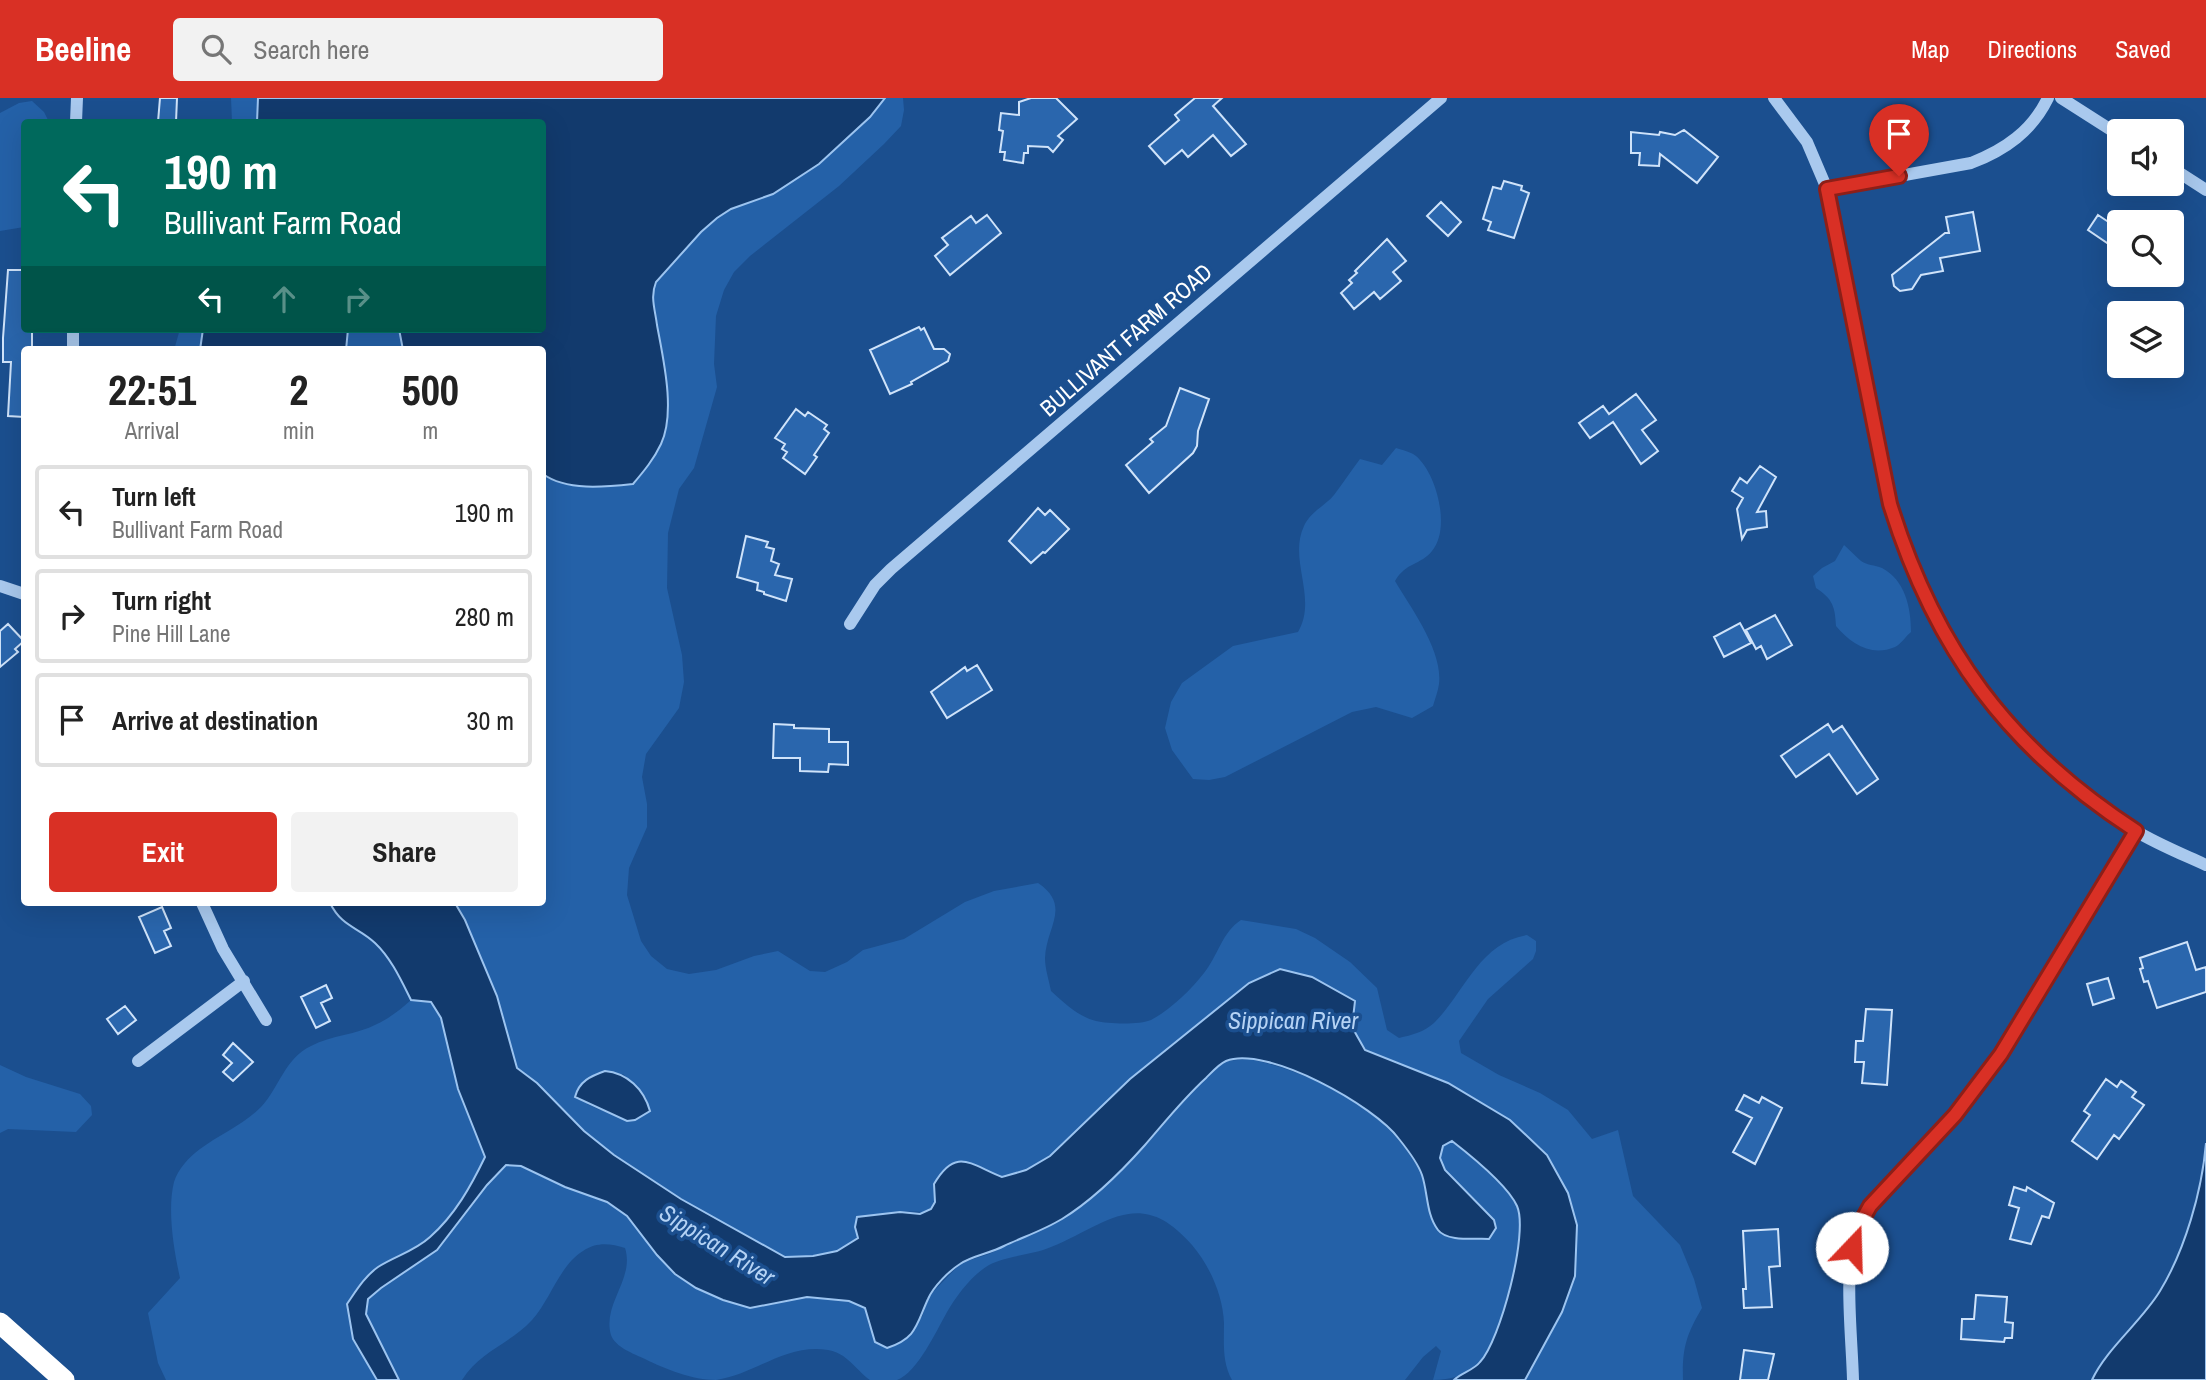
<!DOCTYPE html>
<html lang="en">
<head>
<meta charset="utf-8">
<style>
  body { margin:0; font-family:"Archivo Narrow",sans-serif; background:#f2f2f2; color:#222; height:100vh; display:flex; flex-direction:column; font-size:26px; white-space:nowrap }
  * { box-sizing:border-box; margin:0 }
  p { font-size:23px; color:#767676 }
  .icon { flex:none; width:38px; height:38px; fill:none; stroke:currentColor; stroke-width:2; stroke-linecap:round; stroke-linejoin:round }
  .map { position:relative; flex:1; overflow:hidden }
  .panel { position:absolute; left:21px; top:248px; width:525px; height:560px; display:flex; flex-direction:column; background:#fff; border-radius:7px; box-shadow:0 7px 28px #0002 }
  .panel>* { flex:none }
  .banner { position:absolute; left:21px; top:21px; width:525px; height:214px; border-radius:7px; box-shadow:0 7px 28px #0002; background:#00695c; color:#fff; overflow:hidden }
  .controls { position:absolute; left:2107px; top:21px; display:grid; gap:14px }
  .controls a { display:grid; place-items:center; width:77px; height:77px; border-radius:7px; background:#fff; box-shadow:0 7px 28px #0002; font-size:35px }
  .pin { position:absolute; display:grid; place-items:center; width:60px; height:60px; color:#fff; margin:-72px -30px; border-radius:50% 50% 50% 0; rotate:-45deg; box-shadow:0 0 7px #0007 }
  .pin .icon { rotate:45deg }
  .me { position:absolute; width:77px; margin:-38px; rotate:21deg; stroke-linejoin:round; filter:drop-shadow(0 0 5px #0008) }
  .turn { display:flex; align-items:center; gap:24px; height:147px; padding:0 28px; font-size:32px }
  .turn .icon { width:91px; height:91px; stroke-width:2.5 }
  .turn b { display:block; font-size:49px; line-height:60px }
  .lanes { display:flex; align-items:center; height:66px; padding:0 28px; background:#0003; justify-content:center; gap:35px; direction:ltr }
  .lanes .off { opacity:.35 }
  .eta { display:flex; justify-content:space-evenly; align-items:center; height:119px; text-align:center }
  .eta b { font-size:42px; font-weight:800; line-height:49px }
  .action { display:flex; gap:14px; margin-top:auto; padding:14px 28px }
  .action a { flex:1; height:80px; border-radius:7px; background:#d93025; color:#fff; font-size:28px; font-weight:800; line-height:80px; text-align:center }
  .action a+a { background:#f2f2f2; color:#222 }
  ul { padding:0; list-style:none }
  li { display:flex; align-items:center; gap:21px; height:94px; margin:0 14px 10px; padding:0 14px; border:4px solid #e0e0e0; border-radius:7px }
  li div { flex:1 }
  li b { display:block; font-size:26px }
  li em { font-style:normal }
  header { display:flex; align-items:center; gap:42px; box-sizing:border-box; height:98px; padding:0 35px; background:#d93025; color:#fff }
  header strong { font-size:33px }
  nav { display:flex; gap:38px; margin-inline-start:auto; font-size:24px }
  .search { width:490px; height:63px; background:#f2f2f2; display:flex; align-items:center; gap:18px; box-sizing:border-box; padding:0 24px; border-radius:7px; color:#767676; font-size:26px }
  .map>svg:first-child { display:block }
  .green { fill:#2461a8; fill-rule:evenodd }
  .water { fill:#123a6d; stroke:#9cc4f0; stroke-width:2 }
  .building { fill:#2a66ad; stroke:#cfe3fa; stroke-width:2 }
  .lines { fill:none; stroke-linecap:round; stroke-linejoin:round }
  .minor { stroke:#a9c9ee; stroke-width:12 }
  .highway { stroke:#fff; stroke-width:21 }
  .route-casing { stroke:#8d1f18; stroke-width:18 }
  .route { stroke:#d93025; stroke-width:12 }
  .labels { text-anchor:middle; stroke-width:7; stroke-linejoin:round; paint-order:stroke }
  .street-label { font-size:23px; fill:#fff; stroke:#1b4f8f }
  .water-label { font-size:24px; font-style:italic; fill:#b5d3f5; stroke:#1b4f8f }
</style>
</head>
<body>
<header>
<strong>Beeline</strong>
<div class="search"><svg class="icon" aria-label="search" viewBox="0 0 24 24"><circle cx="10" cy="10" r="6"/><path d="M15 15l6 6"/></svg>Search here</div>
<nav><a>Map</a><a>Directions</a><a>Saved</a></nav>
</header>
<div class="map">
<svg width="2206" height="1282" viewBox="0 0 2206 1282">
  <rect width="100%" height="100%" fill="#1b4f8f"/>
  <path class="green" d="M231 0H258L257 24H232Z
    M885 0H903L904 12 901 28 884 46 839 88 750 158 734 174 724 192 716 218 714 266 717 289 694 370 679 391 668 435 667 490 682 557 684 584 679 610 646 656 642 679 647 706V729L629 770 627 797 641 843 651 858 667 871 689 876 716 872 754 858 778 853 810 873 825 874 847 864 863 852 904 841 965 804 994 793 1038 785C1072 808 1046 829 1045 860 1045 871 1049 882 1051 893 1064 905 1079 919 1096 923 1108 926 1140 927 1151 922 1170 912 1191 892 1204 875 1218 858 1222 834 1241 822L1296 831 1315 840 1350 864 1377 890 1387 932 1399 940C1412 937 1424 934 1434 925 1465 894 1479 845 1527 837L1536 843V853L1533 861 1488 901 1459 943 1461 955 1499 977 1540 995 1568 1012 1592 1041 1618 1032 1633 1098 1680 1147 1694 1181 1702 1210C1686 1237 1682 1251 1683 1282H1525L1531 1270 1577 1127 1568 1095 1546 1057 1448 985 1365 952 1352 929 1355 903 1337 894 1249 885 1130 981 1050 1058 1026 1072 1003 1079 989 1074 934 1086C937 1127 923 1109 897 1115 883 1118 869 1124 855 1129L858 1140 837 1153 813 1158 785 1159 681 1101 614 1057 584 1033 537 985 517 970 497 898 465 822 455 805H542L543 376 561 384 597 388 647 369 662 343 667 323V288L652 194 656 184 701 134 717 120 731 111 773 96 793 83 844 43ZM623 976 646 1000 650 1012 643 1018 600 1012 587 1006Z
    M32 3 44 14 49 24H24V129L0 133V15L19 5Z
    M180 231H203L200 252H174Z
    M348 231H399L403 252H346Z
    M1396 350C1402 352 1411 354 1416 358 1437 376 1451 431 1432 453 1421 467 1406 464 1395 483 1411 510 1443 553 1439 586 1438 593 1435 601 1433 608L1412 620 1376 609 1352 614 1225 679 1209 682 1193 681 1172 652 1165 630 1171 604 1182 585 1233 548 1298 534C1318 500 1288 462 1304 428 1311 413 1325 408 1334 397 1343 385 1351 373 1360 361L1382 367Z
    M1844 447C1850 452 1855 458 1861 463 1866 467 1875 467 1882 470 1905 482 1911 509 1911 534 1906 538 1901 546 1895 549 1871 559 1851 546 1836 528 1835 509 1833 501 1816 490L1813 478 1822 470 1835 463Z
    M411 902 431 904 441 920 458 991 485 1059C470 1088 455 1117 430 1139 415 1153 395 1158 378 1169 365 1178 356 1193 347 1206L370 1272 377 1282H166L158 1265 148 1215 180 1180C174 1153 167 1112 174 1084 178 1071 189 1059 200 1051 220 1036 243 1027 261 1009 280 989 284 961 311 948 332 937 356 937 377 926 390 920 401 911 411 902Z
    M1250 961C1312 976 1375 1003 1411 1059 1414 1064 1420 1071 1422 1077 1425 1086 1426 1098 1428 1109L1494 1122 1445 1072 1440 1060 1443 1048 1452 1043C1471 1059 1506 1086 1517 1108 1529 1136 1500 1240 1481 1263 1469 1277 1450 1282 1433 1282L1441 1253 1436 1248 1423 1259 1405 1282H1232C1222 1264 1224 1245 1224 1225 1223 1198 1210 1168 1192 1147 1140 1087 1107 1126 1051 1149 1033 1157 1005 1158 989 1167 972 1177 957 1197 947 1214 937 1232 917 1275 897 1282 890 1282 878 1282 870 1282 855 1271 847 1255 828 1252 786 1245 754 1277 716 1282 693 1282 665 1271 645 1261 634 1256 615 1249 611 1237 602 1206 635 1181 625 1150 610 1145 596 1144 583 1153 559 1168 551 1201 532 1222 510 1246 480 1253 462 1282H399L366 1216 368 1201 381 1190 437 1152 487 1087 506 1067 521 1068 565 1089 607 1104 627 1118 657 1157 675 1176 696 1190 723 1202 770 1207 807 1199 849 1203 865 1210 869 1228 922 1219 929 1198 961 1165 989 1156 1060 1122 1084 1107 1144 1048 1183 1002 1210 976 1225 963Z
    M0 967 26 979 80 996 91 1008 92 1017 76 1034 8 1031 0 1035Z"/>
  <path class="water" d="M258 0H885L870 19 819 66 773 96 731 111 717 120 701 134 656 184C650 199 655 211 657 227 663 260 676 314 661 346 654 361 644 373 633 386 605 389 566 393 543 376L542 252H403L399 231H542V24H257Z
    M203 231H348L346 252H200Z
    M330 805H455L465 822 497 898 517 970 537 985 584 1033 614 1057 681 1101 785 1159 813 1158 837 1153 858 1140 855 1129 857 1119 900 1114 920 1116 931 1111 935 1104 934 1086C956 1048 971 1067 1002 1079L1026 1072 1050 1058 1130 981 1249 885 1280 871 1312 879 1355 903 1352 929 1365 952 1448 985 1510 1022 1547 1057 1568 1095 1577 1127 1575 1178 1562 1214 1525 1282H1454C1461 1275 1474 1272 1480 1264 1500 1243 1529 1135 1517 1108 1508 1088 1470 1057 1452 1043L1443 1048 1440 1060 1445 1072 1494 1122 1496 1130 1489 1141C1476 1140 1447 1144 1438 1132 1426 1116 1428 1095 1422 1077 1418 1065 1407 1051 1399 1041 1375 1008 1267 947 1226 963 1219 966 1211 975 1206 980 1183 1001 1165 1024 1145 1047 1121 1074 1093 1102 1062 1121 1044 1132 1023 1139 1004 1148 991 1155 971 1158 960 1166 949 1173 933 1189 928 1201 916 1227 917 1240 887 1250L875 1244 865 1210 849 1203 807 1199 750 1210 723 1202 696 1190 675 1176 657 1157 627 1118 607 1104 565 1089 521 1068 506 1067 487 1087 437 1152 381 1190 368 1201 366 1216 399 1282H377L353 1241 347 1206C356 1193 365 1178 378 1169 395 1158 415 1153 430 1139 455 1117 471 1088 485 1059L458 991 441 920 431 904 411 902C401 882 391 860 375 845 358 829 342 829 330 805Z
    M605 973C627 975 644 991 650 1013L635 1022 627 1023 575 999C579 983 591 978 605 973Z
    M2206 1045V1282H2092C2106 1251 2142 1223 2160 1193 2185 1152 2202 1093 2206 1045Z"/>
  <path class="building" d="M160 0H177L176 24H158Z
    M1031 0H1056L1077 21 1058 38 1063 42 1053 54 1048 49 1028 48V55H1024L1023 65 1004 62 1005 54H1000L1003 33 999 32 1001 15 1019 17V4Z
    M1195 0H1222L1213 8 1246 46 1231 58 1213 37 1188 59 1182 52 1165 66 1149 48 1179 22 1175 17Z
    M1684 32 1718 59 1697 85 1660 56 1659 68 1639 67 1640 55H1631V34L1659 37 1660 34 1675 37Z
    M1504 83 1522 88 1521 92 1529 95 1514 140 1488 132 1491 124 1483 121 1493 89 1501 91Z
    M1441 104 1461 124 1448 138 1427 118Z
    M1973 114 1980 153 1940 160 1943 173 1921 177 1912 191 1900 193 1894 188 1892 177 1945 135H1949L1946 119Z
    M987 117 1001 135 950 177 935 158 948 147 942 140 971 118 976 125Z
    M2098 117 2119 131V153L2088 132Z
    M1387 141 1406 163 1393 174 1401 183 1380 201 1374 194 1354 211 1341 195 1352 185 1349 182 1357 175 1355 173Z
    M8 172H24V231H32V252H24V319L8 318 11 264H3V240Z
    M919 229 921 232 924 230 934 251H944L950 256 948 263 911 284 912 286 890 296 870 252Z
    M1180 290 1209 301 1198 333 1197 348 1193 355 1149 395 1126 367 1153 344 1150 341 1166 328Z
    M1636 296 1656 322 1642 332 1658 353 1641 366 1613 324 1590 340 1579 325 1603 308 1609 316Z
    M796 311 805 318 808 314 827 327 824 331 829 335 814 357 817 359 805 376 783 360 787 354 782 351 785 346 775 340Z
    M1760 368 1776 379 1757 414 1766 413 1767 429 1747 432 1742 441 1737 411 1743 400 1732 393 1740 380 1747 385Z
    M1038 410 1045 417 1050 412 1069 431 1045 455 1043 454 1031 465 1009 443Z
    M746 438 768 444 766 449 774 451 771 463 779 466 775 477 792 481 786 503 764 496V494L757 492 758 485 737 479Z
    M1775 517 1792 547 1767 561 1761 548 1756 551 1746 532Z
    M1740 525 1751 545 1724 559 1714 539Z
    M8 526 24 543 15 551 18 554 0 569V533Z
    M977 567 992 592 947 620 931 594 965 569 967 573Z
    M774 626 794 627V630L829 631V644H848V667L829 666 828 674 800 673V660H773Z
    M1828 626 1833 634 1842 628 1878 681 1857 696 1829 656 1796 679 1781 658Z
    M162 809 171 830 164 833 171 848 155 855 139 819Z
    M2187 844 2196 872 2206 869V894L2157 910 2148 883 2144 884 2140 871 2143 870 2140 860Z
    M2108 880 2114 900 2093 907 2087 886Z
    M326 887 332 900 321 905 330 923 316 930 301 899Z
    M125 908 136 922 118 936 107 921Z
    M1866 911 1892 912 1887 987 1862 985 1864 964H1855L1856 943H1863Z
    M233 945 253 964 233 983 223 974 232 965 223 957Z
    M2106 981 2117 989 2121 983 2136 994 2132 999 2144 1007 2119 1041 2114 1037 2097 1061 2072 1043 2090 1017 2084 1013Z
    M1744 997 1759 1005 1762 999 1782 1010 1755 1066 1733 1054 1752 1020 1736 1012Z
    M2014 1089 2026 1093 2027 1089 2054 1105 2049 1120 2042 1118 2031 1146 2010 1141 2019 1110 2009 1107Z
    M1778 1131 1780 1168 1769 1169 1772 1209 1744 1210 1743 1191H1746L1743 1133Z
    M1976 1197 2007 1199 2005 1224 2013 1225 2012 1240H2005L2004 1244 1961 1241 1962 1221H1974Z
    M1744 1252 1774 1256 1768 1282H1740Z"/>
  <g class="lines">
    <path class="minor" d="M1774 0 1807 44 1827 91C1847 168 1859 247 1874 325 1880 353 1883 382 1891 409 1929 542 2015 660 2134 732 2157 746 2182 756 2206 767
      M2061 0 2119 37
      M76 24 77 0
      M2172 70 2206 92
      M1827 91 1971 65C2005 52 2032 33 2048 0
      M73 231V252
      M0 488 24 496
      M850 526 875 487 891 471 1441 0
      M202 805 223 851 266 922
      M138 963 244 883
      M1853 1282C1852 1241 1844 1175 1855 1137 1858 1127 1864 1118 1870 1108L1955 1017 2001 956 2136 733"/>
    <path class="highway" d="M0 1225 64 1282"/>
  </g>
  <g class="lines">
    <g class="route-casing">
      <path id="route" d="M1852 1150 1855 1135 1870 1108 1955 1017 2001 956 2136 733C2008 650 1935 551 1890 406L1827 91 1899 78"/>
    </g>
    <use href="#route" class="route"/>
  </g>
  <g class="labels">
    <g class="street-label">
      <text transform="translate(1126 242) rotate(-41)" y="8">BULLIVANT FARM ROAD</text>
    </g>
    <g class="water-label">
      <text x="1293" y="931">Sippican River</text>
      <text transform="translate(717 1147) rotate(32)" y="8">Sippican River</text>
    </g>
  </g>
</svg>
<div class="controls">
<a><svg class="icon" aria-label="sound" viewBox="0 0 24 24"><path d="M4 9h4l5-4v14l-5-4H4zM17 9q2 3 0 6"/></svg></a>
<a><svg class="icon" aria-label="search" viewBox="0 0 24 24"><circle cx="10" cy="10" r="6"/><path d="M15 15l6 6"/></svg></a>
<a><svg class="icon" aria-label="layers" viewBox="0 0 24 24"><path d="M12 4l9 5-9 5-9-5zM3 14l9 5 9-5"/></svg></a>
</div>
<div class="pin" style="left:1899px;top:78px;background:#d93025"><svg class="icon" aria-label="arrive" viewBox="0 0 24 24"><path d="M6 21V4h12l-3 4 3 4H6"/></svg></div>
<svg class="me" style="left:1852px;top:1150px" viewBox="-20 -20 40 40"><circle r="19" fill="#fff"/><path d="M0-13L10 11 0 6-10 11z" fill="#d93025"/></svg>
<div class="banner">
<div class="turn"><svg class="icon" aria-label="left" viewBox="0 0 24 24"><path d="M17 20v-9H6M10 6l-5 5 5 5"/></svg><div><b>190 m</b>Bullivant Farm Road</div></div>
<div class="lanes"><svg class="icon" aria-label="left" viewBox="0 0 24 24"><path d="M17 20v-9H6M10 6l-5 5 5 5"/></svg><svg class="icon off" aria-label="ahead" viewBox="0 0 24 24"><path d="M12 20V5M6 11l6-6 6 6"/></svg><svg class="icon off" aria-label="right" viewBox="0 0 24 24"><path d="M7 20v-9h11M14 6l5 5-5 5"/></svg></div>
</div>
<section class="panel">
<div class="eta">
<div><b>22:51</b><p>Arrival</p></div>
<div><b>2</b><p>min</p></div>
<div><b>500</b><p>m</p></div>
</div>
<ul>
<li><svg class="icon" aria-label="left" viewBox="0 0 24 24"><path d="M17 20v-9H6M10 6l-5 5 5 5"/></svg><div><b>Turn left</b><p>Bullivant Farm Road</p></div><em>190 m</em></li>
<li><svg class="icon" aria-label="right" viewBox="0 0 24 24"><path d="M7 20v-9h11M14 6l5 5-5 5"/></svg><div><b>Turn right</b><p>Pine Hill Lane</p></div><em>280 m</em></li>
<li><svg class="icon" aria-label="arrive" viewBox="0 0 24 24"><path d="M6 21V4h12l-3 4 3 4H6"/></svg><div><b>Arrive at destination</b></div><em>30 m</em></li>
</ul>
<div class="action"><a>Exit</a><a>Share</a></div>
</section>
</div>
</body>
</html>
